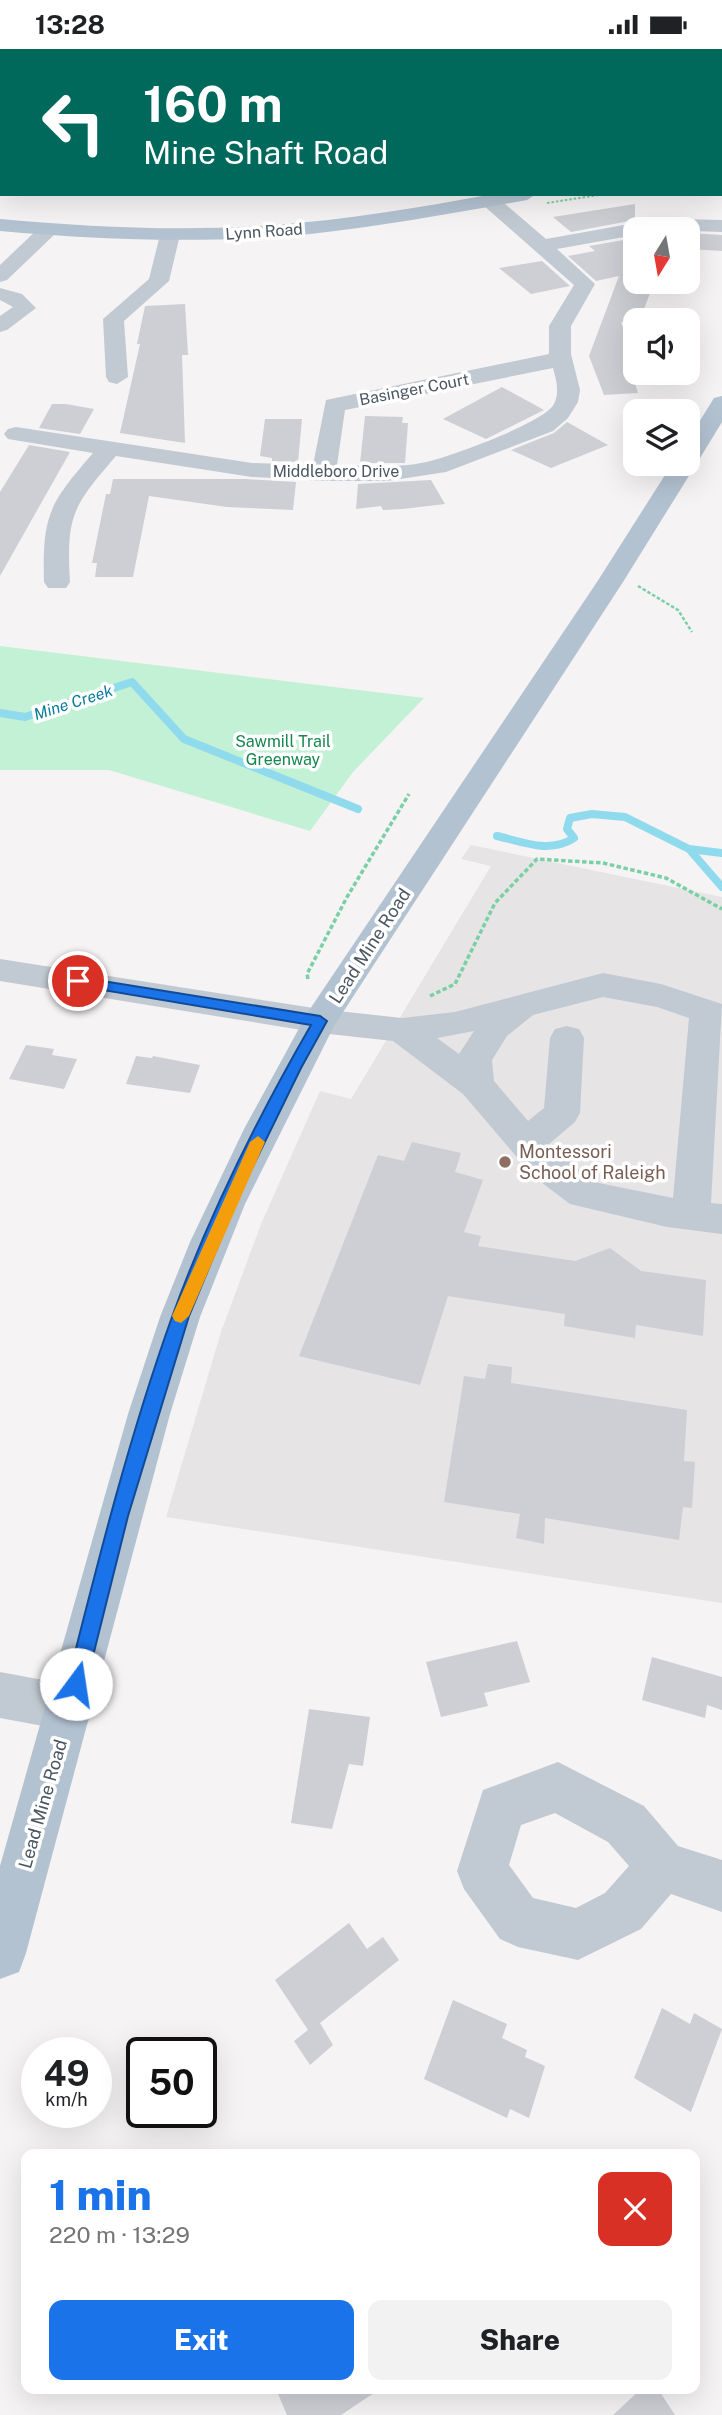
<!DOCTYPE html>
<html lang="en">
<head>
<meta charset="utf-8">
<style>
  body { margin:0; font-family:"Public Sans",sans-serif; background:#f2f2f2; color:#202124; height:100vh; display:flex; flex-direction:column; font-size:26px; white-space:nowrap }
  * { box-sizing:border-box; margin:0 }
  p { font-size:23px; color:#757577 }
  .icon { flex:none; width:38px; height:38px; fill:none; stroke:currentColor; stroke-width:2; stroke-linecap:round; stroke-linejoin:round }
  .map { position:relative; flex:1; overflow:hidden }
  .panel { position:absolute; left:21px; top:2100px; width:679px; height:245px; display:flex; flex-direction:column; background:#fff; border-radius:14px; box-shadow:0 7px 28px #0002 }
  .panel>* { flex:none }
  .banner { position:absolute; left:0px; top:0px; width:723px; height:147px; box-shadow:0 7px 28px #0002; background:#00695c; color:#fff; overflow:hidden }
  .needle { width:46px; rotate:191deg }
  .tools { position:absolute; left:623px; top:168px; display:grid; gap:14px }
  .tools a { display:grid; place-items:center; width:77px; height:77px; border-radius:14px; background:#fff; box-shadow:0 7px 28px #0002; font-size:35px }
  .speed { position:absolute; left:21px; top:1988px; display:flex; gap:14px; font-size:35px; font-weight:700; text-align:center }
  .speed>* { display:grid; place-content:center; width:91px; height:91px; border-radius:50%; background:#fff; box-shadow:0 7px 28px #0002; line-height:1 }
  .speed small { font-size:18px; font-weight:400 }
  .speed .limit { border:4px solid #111; border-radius:10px; background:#fff; color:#111 }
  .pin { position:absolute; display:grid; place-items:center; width:60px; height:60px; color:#fff; margin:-30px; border:4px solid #fff; border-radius:50%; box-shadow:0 2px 7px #0007 }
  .me { position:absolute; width:77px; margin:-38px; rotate:14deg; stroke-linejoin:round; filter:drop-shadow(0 0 5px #0008) }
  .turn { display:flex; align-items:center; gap:24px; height:147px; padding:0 28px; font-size:32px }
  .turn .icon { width:91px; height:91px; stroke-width:2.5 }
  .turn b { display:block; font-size:49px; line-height:60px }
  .round { display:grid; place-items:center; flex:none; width:74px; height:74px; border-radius:14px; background:#f2f2f2 }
  .summary { display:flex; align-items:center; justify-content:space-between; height:119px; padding:0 28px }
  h1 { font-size:42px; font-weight:800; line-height:52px; color:#1a73e8 }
  .action { display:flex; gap:14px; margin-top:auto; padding:14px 28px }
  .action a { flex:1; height:80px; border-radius:14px; background:#1a73e8; color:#fff; font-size:28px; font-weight:800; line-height:80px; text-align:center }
  .action a+a { background:#f2f2f2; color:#202124 }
  .status { display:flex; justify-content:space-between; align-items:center; height:49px; padding:0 35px; background:#fff; direction:ltr }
  .status svg { height:19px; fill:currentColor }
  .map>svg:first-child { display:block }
  .education { fill:#e6e4e5 }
  .green { fill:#c3f1d5 }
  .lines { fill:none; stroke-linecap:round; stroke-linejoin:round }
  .stream { stroke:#90daee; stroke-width:8 }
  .building { fill:#cdcfd5 }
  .path-far2 { stroke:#7ad0a6; stroke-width:2; stroke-dasharray:2.5 2; stroke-linecap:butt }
  .path-far1 { stroke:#7ad0a6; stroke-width:2.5; stroke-dasharray:3.5 2; stroke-linecap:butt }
  .path { stroke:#7ad0a6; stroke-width:3.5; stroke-dasharray:4.5 2.5; stroke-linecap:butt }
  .minor { fill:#c1cad2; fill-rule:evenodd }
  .major { fill:#b3c2d1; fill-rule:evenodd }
  .route { fill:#1a73e8; stroke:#114b97; stroke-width:2 }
  .slow { fill:#f59e0b }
  .education-dot { fill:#8d6e63; stroke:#fff; stroke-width:2.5 }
  .labels { text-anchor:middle; stroke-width:7; stroke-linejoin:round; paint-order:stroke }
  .far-street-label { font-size:16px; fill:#4a5661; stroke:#fff }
  .far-water-label { font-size:16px; font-style:italic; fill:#0c7c9b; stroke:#fff }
  .far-park-label { font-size:16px; fill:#17864f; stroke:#fff }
  .street-label { font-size:18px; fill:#4a5661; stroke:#fff }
  .education-label { font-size:18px; fill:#785e54; stroke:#fff; text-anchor:start }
</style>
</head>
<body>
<div class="status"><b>13:28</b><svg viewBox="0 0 49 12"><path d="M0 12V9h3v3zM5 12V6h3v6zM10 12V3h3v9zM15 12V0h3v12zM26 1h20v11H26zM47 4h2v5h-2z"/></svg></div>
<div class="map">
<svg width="722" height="2366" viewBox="0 0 722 2366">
  <rect width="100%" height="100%" fill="#f5f3f3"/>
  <path class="education" d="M471 796 722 848V1554L166 1468 221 1283 261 1175 320 1042 351 1050 491 817 461 810Z"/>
  <path class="green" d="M0 597 424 649 353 723 310 782 109 721H0Z"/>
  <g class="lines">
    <path class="stream" d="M0 664 25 668 132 633 184 690 358 760
      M497 787C523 793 550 805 574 789L567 780 570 769 592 765 625 768 689 800 722 838
      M689 800 722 804"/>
  </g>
  <path class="building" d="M635 155V171L571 183 553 168Z
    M688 184 722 186V202L688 200Z
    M635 189V233H650L653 236 640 271H635V274L621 273 632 301H625L638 344 604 346 589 307 619 227 596 232 568 207 595 202 589 197Z
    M542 212 570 237 531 245 499 219Z
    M185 255 188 306H182L185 394 120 384 140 295H137L145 257Z
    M502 338 544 361 486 390 443 370Z
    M52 355H66L94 360 80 385 39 379Z
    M365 367 403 368 402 374H408L405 414H360Z
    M265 370H302L298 413 272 412V409L260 407Z
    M567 373 608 396 551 419 511 401 554 384Z
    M29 396 70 403 0 527V443Z
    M113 430H245L296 433 293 461 227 458 149 447 133 528H95L97 514H92L106 445H110Z
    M431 431 445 455 403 460 383 461 381 457 356 460 358 435Z
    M26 996 54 1000 52 1006 77 1010 64 1040 9 1030Z
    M136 1007 152 1009 153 1007 200 1016 190 1044 126 1035Z
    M412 1093 461 1104 455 1123 483 1131 464 1183 481 1187 478 1197 575 1212 610 1199 641 1222 706 1231 703 1287 636 1276 635 1289 564 1277 565 1265 448 1247 420 1336 299 1307 378 1106 404 1112Z
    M488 1315 512 1318 511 1334 687 1361 684 1412 695 1413 692 1459 683 1458 679 1491 545 1469 544 1495 516 1489 520 1465 444 1453 464 1327 485 1330Z
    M517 1592 530 1633 484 1644 488 1657 441 1668 426 1613Z
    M652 1608 722 1628V1661L707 1656 705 1669 642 1651Z
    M309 1660 370 1668 363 1717 349 1715 332 1780 291 1774Z
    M349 1874 367 1900 383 1888 399 1911 320 1974 333 1996 310 2016 294 1992 308 1981 275 1931Z
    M453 1951 507 1975 502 1989 527 2001 525 2008 545 2017 529 2069 510 2060 507 2069 424 2030Z
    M662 1959 690 1975 694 1964 722 1980 691 2063 634 2029Z
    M276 2340H380L341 2366H287Z
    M641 2340H658L675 2366H613Z"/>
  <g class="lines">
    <path class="path-far2" d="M547 154 605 145"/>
    <path class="path-far1" d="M638 537 678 561 692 583"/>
    <path class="path" d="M308 930 307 925 347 848 409 745
      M430 947 455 935 495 854 537 810 603 814 666 829 722 860"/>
    <path class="minor" d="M0 0H17L2 2V6Z
      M505 0H523L524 2H506Z
      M711 0H722V6L721 2Z
      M490 146 497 148 546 190 635 174 677 170 722 171V183L635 180V186L557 200 595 235 571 277V305L580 341 578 353 568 369 553 382 446 423 387 432H324L252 428 116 407C73 457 66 466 70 533L66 539H48L44 533C42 465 50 454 93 404L8 390 4 385 8 380 16 378 252 414 313 416 326 351 549 305V277L574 236 483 156 481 152ZM553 319C556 330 560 343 554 355 545 373 456 405 434 411 403 420 369 417 337 416L345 361Z
      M48 175 58 181 55 185 7 231 0 233V216L41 177Z
      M170 180 180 186 169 232 124 272 128 328 117 335 109 333 106 328 103 270 149 230 160 186Z
      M0 239 22 245 36 259 7 281 0 283V267L13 258 0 251Z
      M0 910 320 960 402 969 455 963 603 924 661 935 722 955 711 1154 722 1155V1185L667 1178 570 1155 533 1127 463 1045 393 992 320 984 0 932ZM603 948 657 958 689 969 673 1149 594 1133 549 1095 575 1073 580 1064 584 989 579 980 567 977 555 980 550 989 544 1059 528 1072 494 1032 492 1011 507 987 533 966ZM474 982 459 1005 437 989Z
      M0 1623 70 1636 87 1643 94 1659 87 1675 70 1682 0 1669Z
      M558 1713 644 1757 678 1797 722 1811V1863L671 1845 641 1880 578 1911 518 1898 500 1890 464 1840 457 1822 483 1741ZM555 1764 608 1793 629 1817 605 1844 576 1859 533 1849 509 1816 521 1776Z"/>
    <path class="major" d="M721 108H722V118H721Z
      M494 145H536L527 151C455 164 383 177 310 185 207 195 103 191 0 182V170C91 178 181 183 272 176 347 171 421 158 494 145Z
      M722 347V373L700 409 623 533 334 977 245 1155 200 1268 170 1365 26 1904 19 1923 0 1930V1817L128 1365 160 1268 190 1193 244 1080 308 963 597 533 672 415H688V391L714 349Z"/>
  </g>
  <path class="route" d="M78 928 320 967 327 972 301 1019 240 1144 189 1267 128 1467 86 1635 83 1642 76 1645 69 1642 67 1635C98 1512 129 1388 172 1268 208 1168 258 1068 311 976L73 936V929Z"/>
  <path class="slow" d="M258 1087 265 1093 189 1267 181 1274 175 1272 172 1267 250 1093Z"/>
  <circle class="education-dot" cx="505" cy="1113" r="7"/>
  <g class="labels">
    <g class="far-street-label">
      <text transform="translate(264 182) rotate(-4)" y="6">Lynn Road</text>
      <text transform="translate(414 340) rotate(-11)" y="6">Basinger Court</text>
      <text x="336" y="428">Middleboro Drive</text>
    </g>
    <g class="far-water-label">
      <text transform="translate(73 653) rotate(-18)" y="6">Mine Creek</text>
    </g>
    <g class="far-park-label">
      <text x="283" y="698">Sawmill Trail<tspan x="283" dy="18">Greenway</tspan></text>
    </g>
    <g class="street-label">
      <text transform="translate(370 897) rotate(-57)" y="6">Lead Mine Road</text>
      <text transform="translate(43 1755) rotate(-74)" y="6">Lead Mine Road</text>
    </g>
    <g class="education-label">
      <text x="519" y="1109">Montessori<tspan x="519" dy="21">School of Raleigh</tspan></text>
    </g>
  </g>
</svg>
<div class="tools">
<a><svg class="needle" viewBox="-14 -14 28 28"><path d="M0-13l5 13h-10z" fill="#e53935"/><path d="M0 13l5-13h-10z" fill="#757577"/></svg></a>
<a><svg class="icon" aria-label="sound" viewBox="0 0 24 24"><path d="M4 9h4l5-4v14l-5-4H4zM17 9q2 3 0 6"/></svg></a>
<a><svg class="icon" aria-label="layers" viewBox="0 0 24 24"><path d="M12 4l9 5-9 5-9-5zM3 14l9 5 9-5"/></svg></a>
</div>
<div class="speed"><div>49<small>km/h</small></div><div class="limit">50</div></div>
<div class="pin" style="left:78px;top:932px;background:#d93025"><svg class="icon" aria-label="arrive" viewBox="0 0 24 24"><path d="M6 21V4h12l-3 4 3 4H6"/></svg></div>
<svg class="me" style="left:76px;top:1635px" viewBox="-20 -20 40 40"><circle r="19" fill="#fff"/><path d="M0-13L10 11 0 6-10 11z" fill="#1a73e8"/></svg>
<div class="banner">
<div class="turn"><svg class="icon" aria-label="left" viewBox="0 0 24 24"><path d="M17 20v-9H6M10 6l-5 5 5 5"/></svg><div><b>160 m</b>Mine Shaft Road</div></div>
</div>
<section class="panel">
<div class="summary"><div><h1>1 min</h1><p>220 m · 13:29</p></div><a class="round" style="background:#d93025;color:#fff"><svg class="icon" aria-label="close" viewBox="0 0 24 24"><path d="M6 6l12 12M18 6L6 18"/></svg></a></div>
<div class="action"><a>Exit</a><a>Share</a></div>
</section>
</div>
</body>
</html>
